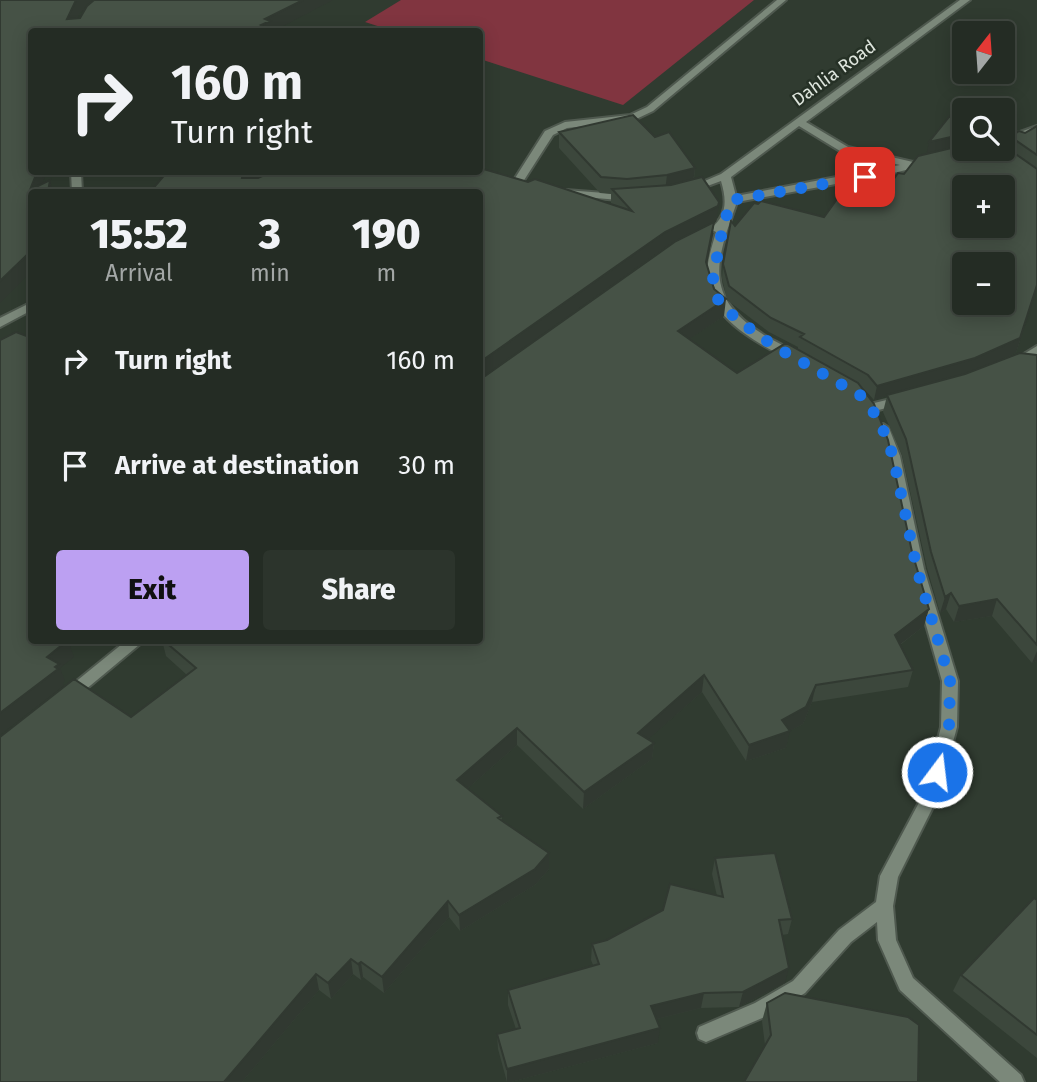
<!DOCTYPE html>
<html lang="en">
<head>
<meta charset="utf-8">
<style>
  body { margin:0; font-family:"Fira Sans",sans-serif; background:#2c342c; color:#f1f3f6; height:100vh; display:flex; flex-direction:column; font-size:26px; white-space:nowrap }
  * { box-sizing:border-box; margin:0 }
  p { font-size:23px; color:#a3a7a6 }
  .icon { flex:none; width:38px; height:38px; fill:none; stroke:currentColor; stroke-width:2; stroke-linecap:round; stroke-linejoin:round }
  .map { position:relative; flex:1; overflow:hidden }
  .panel { position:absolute; left:28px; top:189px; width:455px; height:455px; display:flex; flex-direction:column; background:#242c24; border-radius:7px; box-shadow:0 4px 18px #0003,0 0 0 2px #414841 }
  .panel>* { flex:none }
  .guide { position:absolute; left:28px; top:28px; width:455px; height:147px; border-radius:7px; box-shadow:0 4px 18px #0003,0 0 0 2px #414841; background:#242c24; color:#f1f3f6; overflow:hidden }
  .needle { width:46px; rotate:17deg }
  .controls { position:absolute; left:952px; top:21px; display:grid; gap:14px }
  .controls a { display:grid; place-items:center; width:63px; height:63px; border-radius:7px; background:#242c24; box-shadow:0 4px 18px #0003,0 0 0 2px #414841; font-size:35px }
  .pin { position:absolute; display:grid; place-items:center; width:60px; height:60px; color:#fff; margin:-30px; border-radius:14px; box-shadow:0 4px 10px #0006 }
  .me { position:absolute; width:77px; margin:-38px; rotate:15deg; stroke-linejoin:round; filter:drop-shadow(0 0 5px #0008) }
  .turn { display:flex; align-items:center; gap:24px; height:147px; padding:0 28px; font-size:32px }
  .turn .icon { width:91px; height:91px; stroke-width:2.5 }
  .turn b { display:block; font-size:49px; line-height:60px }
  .eta { display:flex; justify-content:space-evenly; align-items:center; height:119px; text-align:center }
  .eta b { font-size:42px; font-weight:800; line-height:49px }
  .primary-button { display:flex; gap:14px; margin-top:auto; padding:14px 28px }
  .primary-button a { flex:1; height:80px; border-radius:7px; background:#bca0f2; color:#111; font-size:28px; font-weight:800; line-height:80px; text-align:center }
  .primary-button a+a { background:#2c342c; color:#f1f3f6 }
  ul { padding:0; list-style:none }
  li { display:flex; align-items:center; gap:21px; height:105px; padding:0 28px }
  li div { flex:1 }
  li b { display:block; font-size:26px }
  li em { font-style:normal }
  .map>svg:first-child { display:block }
  .green { fill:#813540 }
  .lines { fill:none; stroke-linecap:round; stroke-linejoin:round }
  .service-casing { stroke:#4f594f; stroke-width:4 }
  .minor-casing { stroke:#4f594f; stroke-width:4 }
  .service { fill:#7b887a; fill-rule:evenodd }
  .minor { fill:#7b887a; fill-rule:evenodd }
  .wall { fill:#3c473c; fill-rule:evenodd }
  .shaded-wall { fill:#313931 }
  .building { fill:#465246; stroke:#313931; stroke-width:2; fill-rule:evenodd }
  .route { stroke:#1a73e8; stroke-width:12; stroke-dasharray:0 21.6 }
  .labels { text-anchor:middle; stroke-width:5; stroke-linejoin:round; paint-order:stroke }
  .far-street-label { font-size:18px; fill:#dee5dd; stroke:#263126 }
</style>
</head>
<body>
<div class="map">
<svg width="1037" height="1082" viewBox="0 0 1037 1082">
  <rect width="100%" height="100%" fill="#303b30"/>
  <path class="green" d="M401 0H754L623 105 480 59V32L393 31 365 22Z"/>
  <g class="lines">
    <g class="service-casing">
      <path id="service" d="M777 0H786L653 111 632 121 567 128 553 135 519 188H511L510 186 545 131 565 122 630 115 647 107Z"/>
    </g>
    <g class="minor-casing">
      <path id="minor" d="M960 0H970L806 122 848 147 913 162 927 159 932 162 931 164 885 175 737 202C717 259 702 295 761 333 772 341 788 346 798 356L792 360 788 359C756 342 707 317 707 275 707 261 712 246 716 232L710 229C727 216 727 201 721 181L691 192 686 189 721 174ZM799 126 840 151 900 165 736 196 731 177Z
        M1037 126V132L1003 144V138Z
        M71 172H81L82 192H72Z
        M566 190 630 195 635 198 630 201 562 195V191Z
        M32 302V310L0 327V318Z
        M1037 346V355L1015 367 1009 363Z
        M903 396 907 397 909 400 907 403 870 412 864 408 866 405Z
        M883 424 889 428 900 456 924 569 958 681 957 727 939 795 898 877 893 906 896 940 913 978 1021 1075 1024 1082H1000L900 990 878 940 877 922 851 942 805 993 769 1015 706 1042 699 1039 697 1033 699 1027 755 1003 793 981 839 930 876 902 880 876 923 795 941 727 942 681 910 569 886 456 877 428Z
        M127 640H145L73 700 68 702 63 700 60 696 63 692Z"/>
    </g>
    <use href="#service" class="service"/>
    <use href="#minor" class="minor"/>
  </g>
  <path class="wall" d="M1037 126V286L1016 353 979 369 1037 355V661L1032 663 992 616 954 622 946 609 940 613 927 568 902 455 883 412 887 396 874 400 865 390 861 387 924 626 900 645 913 670 908 687 812 702 803 724 789 731 786 748 746 761 702 692 648 739 654 743 652 759 583 809 517 745 467 789 502 816V820L549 853V869L535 885 460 931 449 917 384 993 363 977 361 980 353 974 331 999 319 990 242 1082H0L131 717 187 675 166 656 162 640H480V192L528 182 611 204V194L600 193 559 148V132L655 137 695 168 694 179 717 218 716 222 714 223 707 265 724 316 689 339 737 373 798 349V347L769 332 727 300 722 278 723 264 735 226 824 217 893 180 964 149H1003V131L1013 135 1025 133ZM667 247 485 376H483L663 249Z
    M715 858 792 919 788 934 782 935 785 983 739 1007 701 1008 657 1019 658 1043 511 1082H507L498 1049 497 1034 516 1029 508 1005V990L593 965 591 960 592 944 607 940 717 896 712 874Z
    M1037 900V1058L953 991 961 975Z
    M767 1003 918 1082 765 1045 762 1021Z"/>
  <path class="shaded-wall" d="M76 0H98L80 13 72 32 67 19Z
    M303 0H333L272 32 261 25 265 19Z
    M964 134V146L926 156 929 142Z
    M695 168 693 183 665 191 667 175Z
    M37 172H47L39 192 30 190Z
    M248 172H283L245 192 242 178 243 174Z
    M50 180 53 192H48Z
    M719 202 717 218 716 222 714 223 712 239 704 279 706 262 714 223 663 249 480 379V362L665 232Z
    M32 250V271L0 303V281Z
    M1037 285 1016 353 971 373 874 400 877 386Z
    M726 299 724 316 676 348 678 331Z
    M951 593 946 609 940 613 945 597Z
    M997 599 992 616 954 622 959 606Z
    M929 609 924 626 890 652 895 635Z
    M68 640 74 657 60 668 65 681 63 683 64 686 0 735V713L47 657Z
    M1037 651V661L1032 663Z
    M704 675 702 692 636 750 638 733Z
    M816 685 812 702 803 724 788 732 790 731 786 748 746 761 749 745 782 720Z
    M517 728V745L458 797 457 780Z
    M654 743 652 759 583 809 584 792Z
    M549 853V869L535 885 460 931 459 915Z
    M448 901 449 917 384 993 382 977Z
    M351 959 353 974 331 999 328 983Z
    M361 962 363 977 361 980 358 964Z
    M789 968 785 983 739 1007 743 992Z
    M316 974 319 990 242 1082H224Z
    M704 993 701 1008 649 1021 651 1006Z
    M660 1028 658 1043 511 1082H507V1069Z"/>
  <path class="building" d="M0 0H76L67 19 80 18 87 6 94 0H303L265 19 270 21 261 25 275 32H32V172H37L30 190 50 180 48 192H32V250L0 281Z
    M964 111V134L929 142 949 117Z
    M633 115 655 137 669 132 695 168 667 175 627 179 601 177 559 132Z
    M1037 126V155L1005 133H1003V131L1013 135 1019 131 1025 133Z
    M964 145V149H1003V145L1037 169V285L1020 338 975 358 877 386 868 375 800 337 804 334 771 318 729 286 723 264 731 221 735 226 754 203 758 204 761 201 824 217 858 170 893 180 898 173 904 174 918 156ZM964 187H1003V226H964ZM964 264H1003V303H964Z
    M480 168 528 182 535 179 632 211 612 189 671 185 702 177 719 202 718 206 665 232 480 362V192H150L167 172H248L243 174 242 178H258L271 172H480Z
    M714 222 706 262 714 289 726 299 678 331 737 373 786 343 858 383 874 404 888 440 912 552 929 609 895 635 913 670 816 685 806 707 782 720 790 731 749 745 704 675 638 733 654 743 584 792 517 728 457 780 502 816 498 818 549 853 535 869 459 915 448 901 382 977 361 962 358 964 351 959 328 983 316 974 224 1082H0V737L74 679 131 717 196 668 163 640H480V377L485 376 676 241Z
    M16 332 32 338V640H68L47 657 59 664 55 667 58 669 0 713V340Z
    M1020 353 1037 355V645L997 599 959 606 951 593 945 597 931 552 906 439 887 395 965 374Z
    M775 853 792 919 779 920 789 968 743 992 704 993 651 1006 660 1028 507 1069 497 1034 520 1028 508 990 599 964 592 944 607 940 663 910 670 884 723 897 715 858Z
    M1034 898 1037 900V1035L961 975Z
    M785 993 908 1017 919 1025 918 1082H744L771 1035 767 1003Z"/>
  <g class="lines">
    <path class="route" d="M865 177 732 200 723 226 713 278 719 303 738 320 774 346 860 395 879 419 893 456 917 569 950 681 949 727 937 772"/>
  </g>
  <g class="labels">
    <g class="far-street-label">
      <text transform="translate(834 73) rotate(-36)" y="6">Dahlia Road</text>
    </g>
  </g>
</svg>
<div class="controls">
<a><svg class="needle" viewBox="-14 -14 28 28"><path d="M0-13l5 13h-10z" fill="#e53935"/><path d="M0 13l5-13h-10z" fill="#a3a7a6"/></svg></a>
<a><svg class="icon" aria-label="search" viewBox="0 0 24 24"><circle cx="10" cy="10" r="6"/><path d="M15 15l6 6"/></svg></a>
<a>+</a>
<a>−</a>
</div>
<div class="pin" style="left:865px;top:177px;background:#d93025"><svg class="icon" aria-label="arrive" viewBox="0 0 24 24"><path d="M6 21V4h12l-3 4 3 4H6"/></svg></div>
<svg class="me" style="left:937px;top:772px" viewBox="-20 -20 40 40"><circle r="17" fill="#1a73e8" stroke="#fff" stroke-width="3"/><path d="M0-11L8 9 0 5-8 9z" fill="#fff"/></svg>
<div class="guide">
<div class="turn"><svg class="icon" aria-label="right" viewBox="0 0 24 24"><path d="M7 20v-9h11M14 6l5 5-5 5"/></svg><div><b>160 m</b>Turn right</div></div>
</div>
<section class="panel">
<div class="eta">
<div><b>15:52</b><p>Arrival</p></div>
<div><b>3</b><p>min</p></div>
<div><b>190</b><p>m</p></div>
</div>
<ul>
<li><svg class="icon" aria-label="right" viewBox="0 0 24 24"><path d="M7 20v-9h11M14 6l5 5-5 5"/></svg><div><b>Turn right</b></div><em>160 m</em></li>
<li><svg class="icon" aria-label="arrive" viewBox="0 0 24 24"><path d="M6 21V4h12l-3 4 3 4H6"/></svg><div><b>Arrive at destination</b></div><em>30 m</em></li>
</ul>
<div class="primary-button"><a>Exit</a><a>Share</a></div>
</section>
</div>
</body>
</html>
